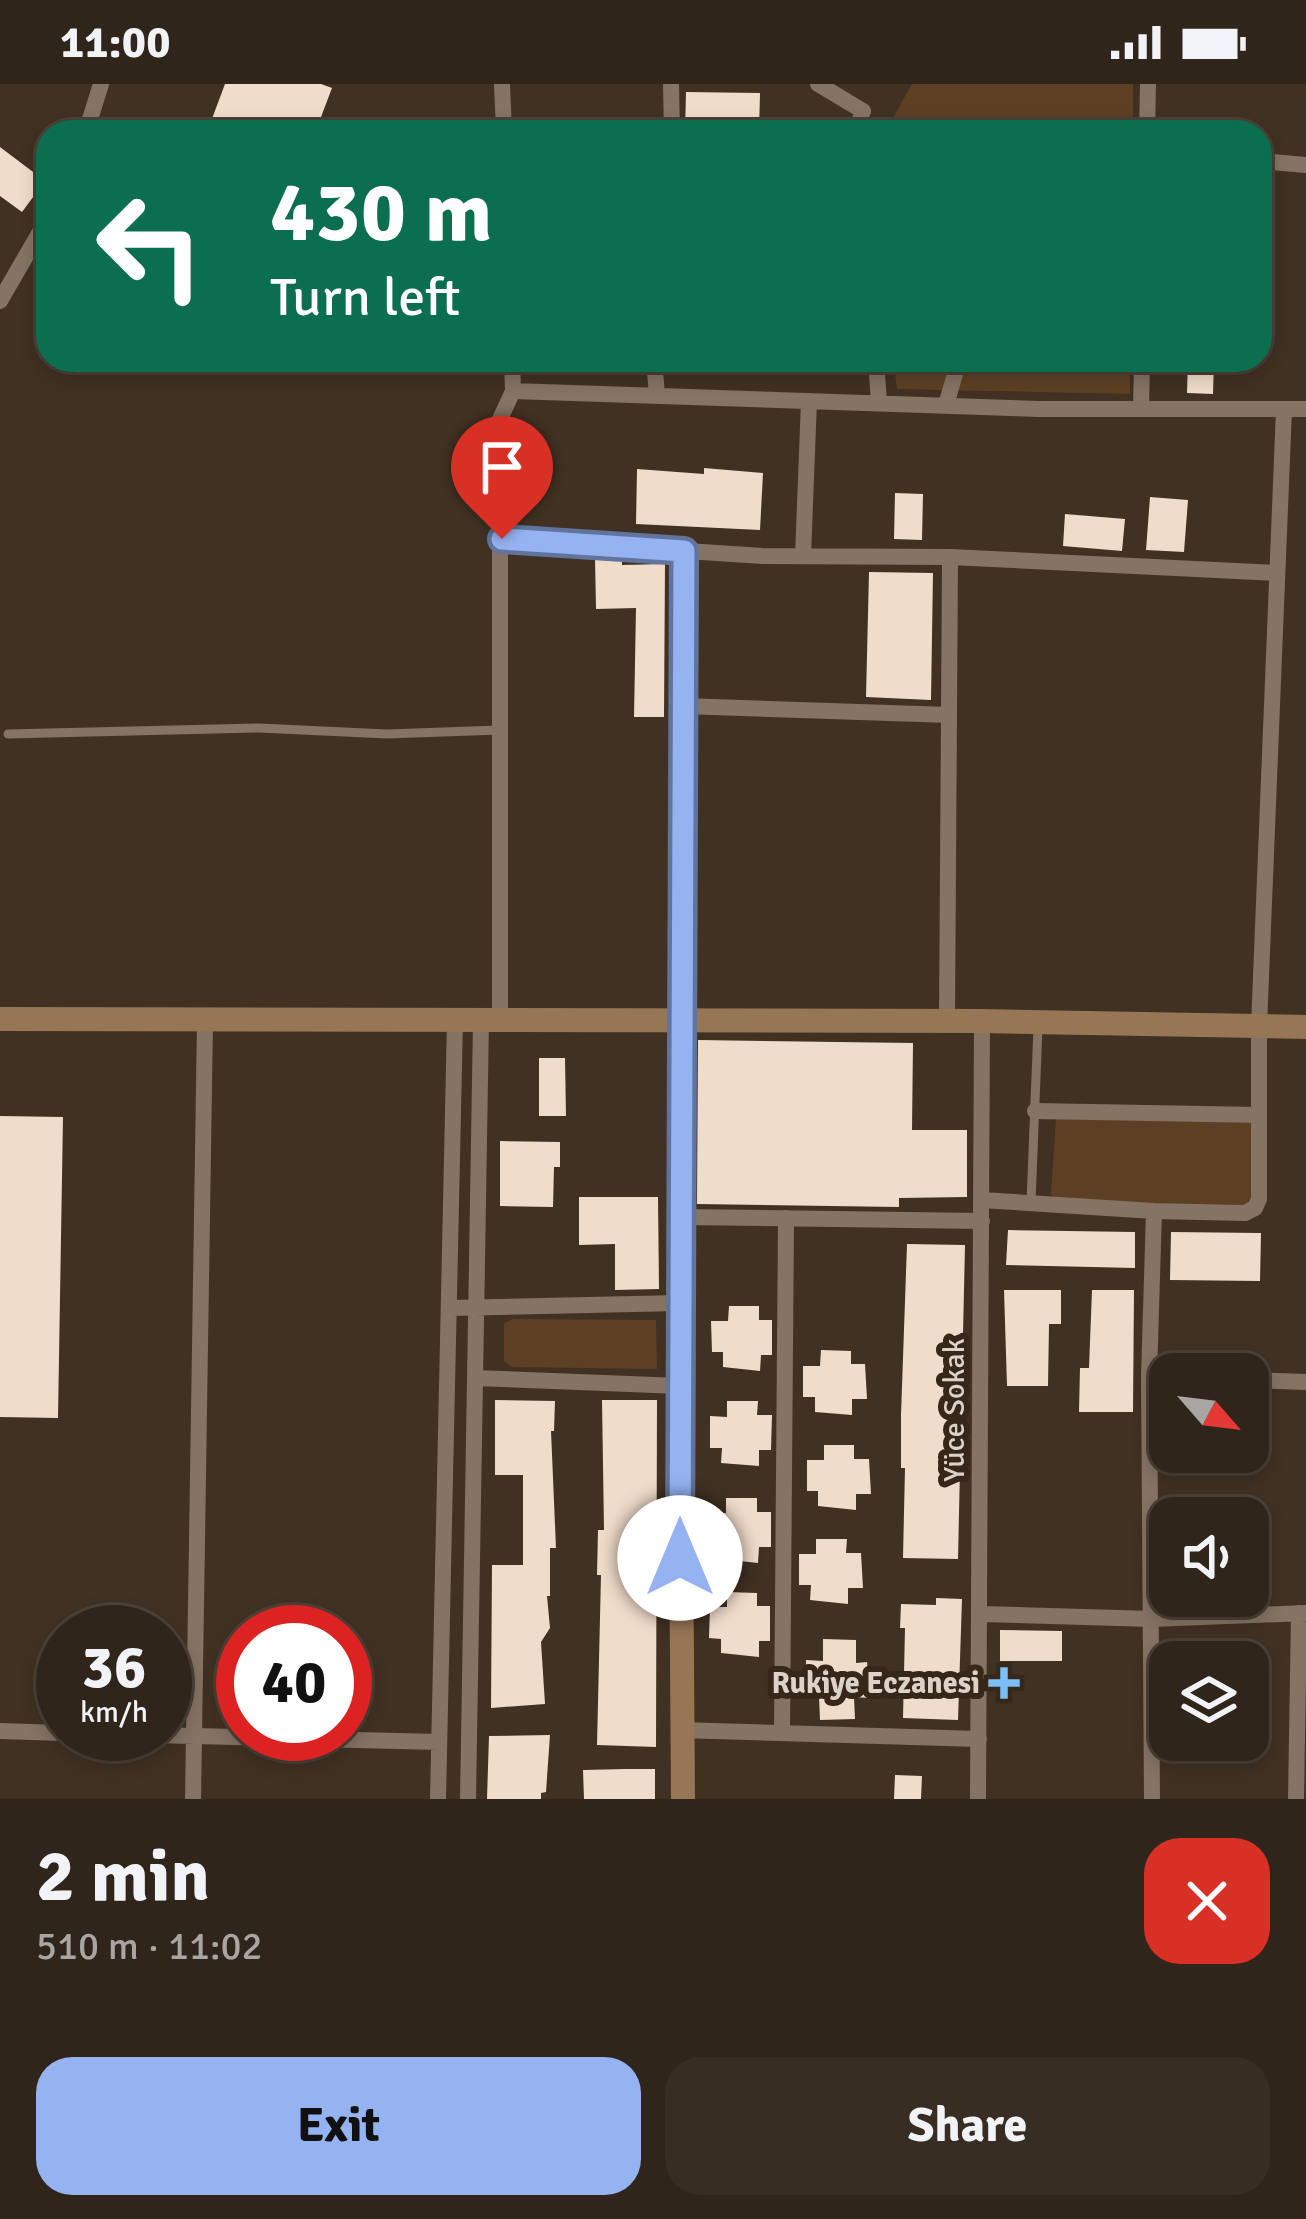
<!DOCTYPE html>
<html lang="en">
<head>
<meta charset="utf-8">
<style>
  body { margin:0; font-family:Signika,sans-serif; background:#382d23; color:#f1f3f6; height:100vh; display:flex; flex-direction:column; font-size:45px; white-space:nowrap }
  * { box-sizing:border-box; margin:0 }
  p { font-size:39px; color:#a8a5a2 }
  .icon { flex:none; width:66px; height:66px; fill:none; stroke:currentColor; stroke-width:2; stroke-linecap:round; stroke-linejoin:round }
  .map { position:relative; height:1715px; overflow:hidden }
  .side { display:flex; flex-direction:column; background:#30251a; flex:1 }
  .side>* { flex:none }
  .banner { position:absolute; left:36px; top:36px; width:1236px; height:252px; border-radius:36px; box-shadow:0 6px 18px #0003,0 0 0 3px #4b4239; background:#0b6e4f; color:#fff; overflow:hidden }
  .needle { width:78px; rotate:118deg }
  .tools { position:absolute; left:1149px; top:1269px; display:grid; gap:24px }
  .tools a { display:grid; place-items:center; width:120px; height:120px; border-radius:24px; background:#30251a; box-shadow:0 6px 18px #0003,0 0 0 3px #4b4239; font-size:60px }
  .speed { position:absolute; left:36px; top:1521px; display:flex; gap:24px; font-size:60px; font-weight:700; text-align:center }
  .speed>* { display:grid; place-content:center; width:156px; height:156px; border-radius:50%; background:#30251a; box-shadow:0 6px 18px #0003,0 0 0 3px #4b4239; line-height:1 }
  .speed small { font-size:30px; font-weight:400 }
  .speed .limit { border:18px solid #d22; background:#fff; color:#111 }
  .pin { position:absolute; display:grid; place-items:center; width:102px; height:102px; color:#fff; margin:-123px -51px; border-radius:50% 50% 50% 0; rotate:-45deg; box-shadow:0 0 12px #0007 }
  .pin .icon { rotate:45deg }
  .me { position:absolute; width:132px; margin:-66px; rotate:0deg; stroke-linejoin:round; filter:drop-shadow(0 0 9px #0008) }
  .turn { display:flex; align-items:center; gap:42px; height:252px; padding:0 36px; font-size:54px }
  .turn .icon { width:156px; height:156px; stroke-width:2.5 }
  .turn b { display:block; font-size:84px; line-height:102px }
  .round { display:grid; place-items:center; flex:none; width:126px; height:126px; border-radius:36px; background:#382d23 }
  .headline { display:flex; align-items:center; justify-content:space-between; height:204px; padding:0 36px }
  h1 { font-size:72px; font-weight:700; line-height:90px }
  .action { display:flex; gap:24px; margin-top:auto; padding:24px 36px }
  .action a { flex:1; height:138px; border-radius:36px; background:#95b2f1; color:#111; font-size:48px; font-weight:700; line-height:138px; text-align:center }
  .action a+a { background:#382d23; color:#f1f3f6 }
  .status { display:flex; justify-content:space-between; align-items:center; height:84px; padding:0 60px; background:#30251a; direction:ltr }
  .status svg { height:33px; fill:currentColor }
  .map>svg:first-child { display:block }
  .green { fill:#5d4023 }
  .building { fill:#f0dcca }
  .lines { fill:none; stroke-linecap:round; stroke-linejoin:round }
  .lane { stroke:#857363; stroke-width:9 }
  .street { stroke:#857363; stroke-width:16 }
  .secondary { stroke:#977655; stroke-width:24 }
  .route-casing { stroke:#61749d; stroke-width:30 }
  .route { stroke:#95b2f1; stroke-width:21 }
  .poi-dot { fill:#7abff8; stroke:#362719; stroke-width:4.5 }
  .labels { text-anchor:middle; stroke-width:12; stroke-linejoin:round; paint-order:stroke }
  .street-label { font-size:30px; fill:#dcd2c9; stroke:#362719 }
  .poi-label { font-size:30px; font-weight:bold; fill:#dcd2c9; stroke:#362719; text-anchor:end }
</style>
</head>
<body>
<div class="status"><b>11:00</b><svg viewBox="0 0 49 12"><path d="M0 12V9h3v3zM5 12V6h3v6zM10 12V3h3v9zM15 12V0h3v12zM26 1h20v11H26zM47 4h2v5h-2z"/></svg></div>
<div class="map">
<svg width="1306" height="1715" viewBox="0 0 1306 1715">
  <rect width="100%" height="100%" fill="#403122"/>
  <path class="green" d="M912 0H1133V48H885Z
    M893 276H1130V310L897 305Z
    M1056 1035 1251 1039 1253 1115 1250 1121 1055 1117 1051 1109Z
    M513 1235 656 1236 657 1285 512 1283 504 1277V1239Z"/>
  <path class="building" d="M225 0H321L332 4 321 33 358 48H207Z
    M686 8 760 9 759 48H685Z
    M0 63 45 97 22 128 0 112Z
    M1188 276H1214L1213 310 1187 309Z
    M704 384 763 389 760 446 636 440 637 385 704 390Z
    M895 409 923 410 922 456 894 455Z
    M1150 413 1188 416 1184 468 1146 466Z
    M1065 430 1125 435 1122 467 1063 462Z
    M595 474 622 476V481L665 480 664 633H634L636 524 596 525Z
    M869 488 933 489 931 616 866 613Z
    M698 956 913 959 912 1046H967V1113L899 1114V1123L697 1120Z
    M539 974H565L566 1032H539Z
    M0 1032 63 1033 58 1334 0 1333Z
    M500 1057 560 1058V1083H554L553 1123 500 1122Z
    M579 1113H658L659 1205 615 1206V1160L579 1161Z
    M1008 1146 1135 1148V1184L1006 1181Z
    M1171 1148 1261 1149 1260 1197 1170 1196Z
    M907 1160 965 1161 958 1475 903 1474 905 1384H901V1331Z
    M1004 1206H1061V1240H1049L1048 1302H1007Z
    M1092 1206H1134L1133 1328H1079L1080 1284H1089Z
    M729 1222H759V1236H772V1271H761L760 1287 723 1283V1268H712L711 1237H728Z
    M821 1266 851 1267V1280H865L867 1315H852V1331L815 1328V1313H803V1282H820Z
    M495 1316 555 1317 554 1347H551L556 1464H550V1512H547L550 1544 541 1558 545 1620 491 1624 492 1481H523V1391H495Z
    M602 1316H657L656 1663 597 1661 601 1491H597L598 1446H604Z
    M727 1317H758L757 1331H772L771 1366H759V1382L721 1379 722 1364H710V1332L727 1333Z
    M824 1361H854V1375H869L871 1410H856V1426L818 1422V1407H807V1376H824Z
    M726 1414H757V1428H771V1463H759L758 1479 721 1475V1460H708L709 1429H726Z
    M816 1455H847L846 1469H861L863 1504H848V1520L810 1516 811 1501H799V1470H816Z
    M727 1508 757 1509V1522H770V1557H759V1573L721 1569V1555L709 1554 710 1523H727Z
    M936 1514 962 1515 958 1636 903 1634 905 1544H900L901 1520 936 1521Z
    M1000 1546 1062 1547V1577H1000Z
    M823 1555 856 1556V1579L867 1578 870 1614 854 1613 855 1635 820 1636 819 1612 806 1613V1576L823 1577Z
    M550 1651 546 1708 541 1709V1715H487L489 1652Z
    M626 1685H655V1715H584L583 1686Z
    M895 1691 922 1692 921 1715H894Z"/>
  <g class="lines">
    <path class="lane" d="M8 650 259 644 387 650 500 646
      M1031 1118 1038 943"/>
    <path class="street" d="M502 0 504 48
      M671 0 672 48
      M818 0 863 27 855 48
      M86 48 101 0
      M1147 48 1148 0
      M1260 77 1306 81
      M0 217 48 134
      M512 276 513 307 1039 325H1306
      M654 276 657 311
      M876 276 879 319
      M946 321 959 276
      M1141 325 1142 276
      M502 455 763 472 950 473 1277 489
      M803 472 809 317
      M683 622 949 631
      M947 937 950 473
      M500 938V335L513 307
      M1035 1027 1259 1031
      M982 1116 1154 1127 1149 1293 1152 1715
      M1154 1127 1245 1129 1255 1124 1259 1115V942L1284 325
      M680 1133 982 1137
      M450 1224 680 1219
      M1149 1293 1170 1294
      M475 1294 680 1302
      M1248 1296 1306 1298
      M981 1530 1152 1535 1306 1529
      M680 1646 979 1655
      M0 1647 63 1649
      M782 1649 786 1134
      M113 1650 439 1658
      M193 1715 205 938
      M438 1715 455 936
      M468 1715 481 937
      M978 1715 982 937
      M1296 1715 1299 1529"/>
    <path class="secondary" d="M0 935 982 937 1306 943
      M683 1715 680 1302 684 467"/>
  </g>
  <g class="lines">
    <g class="route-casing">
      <path id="route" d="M502 455 684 467 680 1474"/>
    </g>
    <use href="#route" class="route"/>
  </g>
  <path class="poi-dot" d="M998 1581h12v12h12v12h-12v12h-12v-12h-12v-12h12z"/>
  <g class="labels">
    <g class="street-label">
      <text transform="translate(954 1326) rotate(-90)" y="10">Yüce Sokak</text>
    </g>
    <g class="poi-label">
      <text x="980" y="1609">Rukiye Eczanesi</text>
    </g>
  </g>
</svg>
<div class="tools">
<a><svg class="needle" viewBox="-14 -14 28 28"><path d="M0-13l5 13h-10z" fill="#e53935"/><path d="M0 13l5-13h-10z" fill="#a8a5a2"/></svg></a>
<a><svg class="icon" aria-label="sound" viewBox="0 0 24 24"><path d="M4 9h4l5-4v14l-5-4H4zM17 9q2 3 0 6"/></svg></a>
<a><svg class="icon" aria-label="layers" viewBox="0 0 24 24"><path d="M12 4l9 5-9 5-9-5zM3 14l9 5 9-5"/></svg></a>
</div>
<div class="speed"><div>36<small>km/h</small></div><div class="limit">40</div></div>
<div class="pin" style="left:502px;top:455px;background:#d93025"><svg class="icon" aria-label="arrive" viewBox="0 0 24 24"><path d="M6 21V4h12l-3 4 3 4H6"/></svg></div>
<svg class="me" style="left:680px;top:1474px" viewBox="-20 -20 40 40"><circle r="19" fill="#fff"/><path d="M0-13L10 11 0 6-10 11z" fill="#95b2f1"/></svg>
<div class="banner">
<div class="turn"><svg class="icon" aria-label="left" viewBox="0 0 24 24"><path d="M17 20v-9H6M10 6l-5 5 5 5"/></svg><div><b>430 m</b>Turn left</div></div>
</div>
</div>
<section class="side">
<div class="headline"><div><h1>2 min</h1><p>510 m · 11:02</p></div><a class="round" style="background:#d93025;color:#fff"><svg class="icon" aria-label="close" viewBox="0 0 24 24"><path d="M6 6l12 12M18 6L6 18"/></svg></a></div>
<div class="action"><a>Exit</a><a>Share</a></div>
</section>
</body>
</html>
